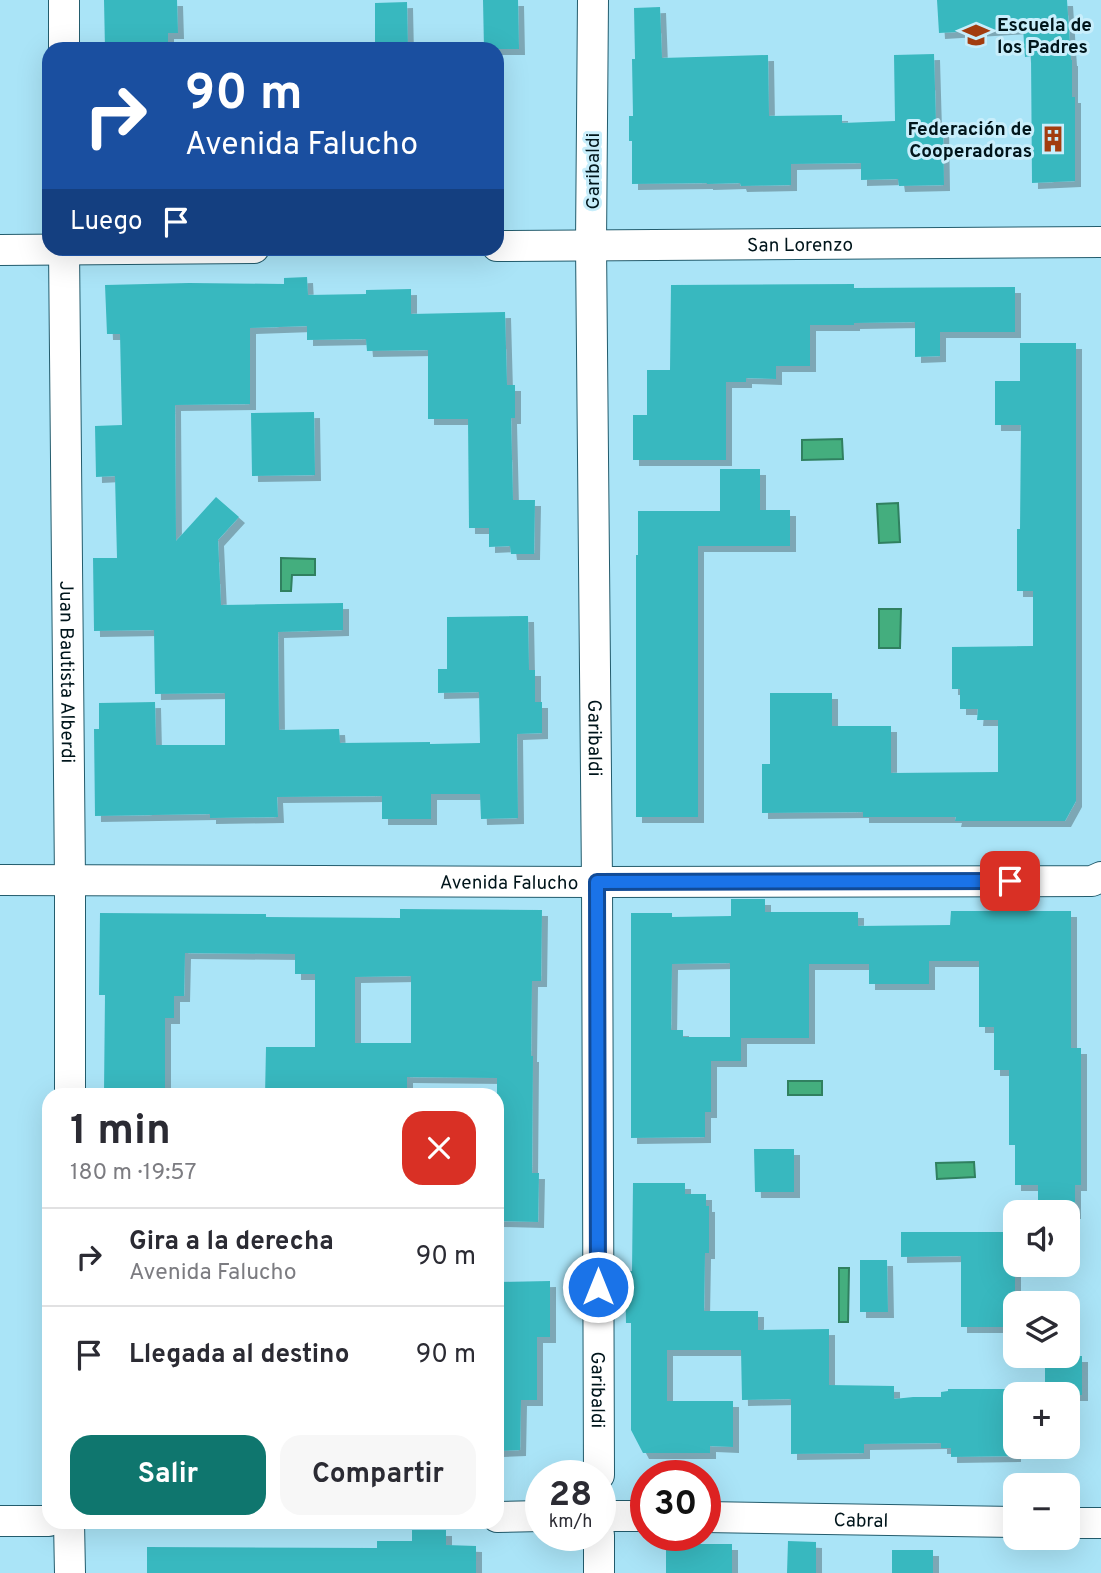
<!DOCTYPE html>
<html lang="es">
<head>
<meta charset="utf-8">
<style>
  body { margin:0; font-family:Overpass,sans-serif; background:#f7f7f7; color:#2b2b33; height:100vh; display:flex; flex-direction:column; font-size:26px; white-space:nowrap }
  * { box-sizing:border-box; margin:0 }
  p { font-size:23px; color:#7c7c81 }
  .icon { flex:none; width:38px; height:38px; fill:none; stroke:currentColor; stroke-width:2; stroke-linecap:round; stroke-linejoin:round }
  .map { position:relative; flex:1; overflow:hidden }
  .panel { position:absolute; left:42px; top:1088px; width:462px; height:441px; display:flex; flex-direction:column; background:#fff; border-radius:21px; box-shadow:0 7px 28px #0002 }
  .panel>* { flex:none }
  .banner { position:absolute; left:42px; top:42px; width:462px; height:214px; border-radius:21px; box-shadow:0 7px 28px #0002; background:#1a4fa0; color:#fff; overflow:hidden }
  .fabs { position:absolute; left:1003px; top:1200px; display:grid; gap:14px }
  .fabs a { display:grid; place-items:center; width:77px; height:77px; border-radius:14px; background:#fff; box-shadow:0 7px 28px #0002; font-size:35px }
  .speed { position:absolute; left:525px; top:1460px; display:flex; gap:14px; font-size:35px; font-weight:700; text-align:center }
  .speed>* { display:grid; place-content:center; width:91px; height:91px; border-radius:50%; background:#fff; box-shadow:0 7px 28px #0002; line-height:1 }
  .speed small { font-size:18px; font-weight:400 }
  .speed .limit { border:10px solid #d22; background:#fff; color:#111 }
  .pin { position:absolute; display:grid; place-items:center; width:60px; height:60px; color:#fff; margin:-30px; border-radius:14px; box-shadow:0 4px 10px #0006 }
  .me { position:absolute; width:77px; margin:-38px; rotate:0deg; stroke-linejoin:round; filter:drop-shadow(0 0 5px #0008) }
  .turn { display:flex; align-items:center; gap:24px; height:147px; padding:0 28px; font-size:32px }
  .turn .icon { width:91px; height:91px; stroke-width:2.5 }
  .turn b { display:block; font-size:49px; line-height:60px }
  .then { display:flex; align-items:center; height:66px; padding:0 28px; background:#0003; gap:14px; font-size:26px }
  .round { display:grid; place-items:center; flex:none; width:74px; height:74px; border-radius:21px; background:#f7f7f7 }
  .headline { display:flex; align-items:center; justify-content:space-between; height:119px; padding:0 28px }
  h1 { font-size:42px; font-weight:700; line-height:52px }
  .primary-button { display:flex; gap:14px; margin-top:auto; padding:14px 28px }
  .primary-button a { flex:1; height:80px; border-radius:21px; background:#0f766e; color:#fff; font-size:28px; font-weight:700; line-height:80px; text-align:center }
  .primary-button a+a { background:#f7f7f7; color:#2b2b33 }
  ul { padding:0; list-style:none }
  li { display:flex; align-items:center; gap:21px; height:98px; padding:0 28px; border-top:2px solid #e1e1e2 }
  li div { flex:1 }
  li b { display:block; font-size:26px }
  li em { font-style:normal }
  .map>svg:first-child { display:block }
  .water { fill:#44ae7e; stroke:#308060; stroke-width:2 }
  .building { fill:#39b8bf; fill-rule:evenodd; filter:url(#shadow) }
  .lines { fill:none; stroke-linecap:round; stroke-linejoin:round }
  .minor-casing { stroke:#235c6d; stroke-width:32 }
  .minor { stroke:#fff; stroke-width:30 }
  .route-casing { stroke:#114b97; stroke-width:18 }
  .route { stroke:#1a73e8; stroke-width:12 }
  .labels { text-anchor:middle; stroke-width:6; stroke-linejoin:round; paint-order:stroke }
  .poi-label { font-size:19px; font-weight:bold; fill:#00151b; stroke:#c8eefb; text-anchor:start }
  .street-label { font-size:19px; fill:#00151b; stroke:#c8eefb }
</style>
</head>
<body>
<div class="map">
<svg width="1101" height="1573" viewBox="0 0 1101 1573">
  <defs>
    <filter id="shadow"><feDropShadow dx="6" dy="6" stdDeviation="0" flood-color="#0004"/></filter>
  </defs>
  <rect width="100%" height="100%" fill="#aae4f7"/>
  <path class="water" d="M842 439 843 459 802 460V440Z
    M898 503 900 542 879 543 877 504Z
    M281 558 315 559V575H292L291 591H281Z
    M879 609H901L900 648H879Z
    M788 1081H822V1095H788Z
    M974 1162 975 1177 937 1179 936 1163Z
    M839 1268H849L848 1322H839Z"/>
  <path class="building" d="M104 0H177L178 33H168V49H105Z
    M483 0H518L519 49H484Z
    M937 0H1067L1071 60H1072V97H1075V181L1032 183 1031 56 1025 57 1023 28 939 33Z
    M407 2 408 49H375V3Z
    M660 7 662 58 768 55 769 116 842 115V123L895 121 894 55 934 54 936 124 943 123 944 185 899 186 898 179 861 180V163L791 164V185L741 186 740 183 707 184V183L632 184V141H629V116H633L632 59H635L634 8Z
    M307 277 308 295 366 294V290L411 289V314L505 312 507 385H515V418H511L513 500H535L534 554H511L510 546 489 547V528H469L468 419H428V350L367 351 366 339 307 340V326L250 328V404L175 405 176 541 216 497 239 517 218 540 221 605 343 603V630L278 632 279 730 339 729 340 743 430 742V744L480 743 479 692 438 693V669H447V617L528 616 529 670H535V702H542V733L517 734 518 818 481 819 480 794H431V819H382V796L277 797 278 817 210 818V814L95 816 94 729H99V703L155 702 156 745H225V693L155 694 154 630 94 631 93 558H117L115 476 96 477 95 426 122 425 120 334H107L105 285 189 283 284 284V278Z
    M854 284V288L1015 287V332H940V356L915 357V322L854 323V325H810V366H776V379L746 378V382H726V460H633V415H647V370H670L671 285Z
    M1020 343H1076V801L1065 821H955L956 817H863V812L762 813V764H770V693H832V726H891V773L998 772V720H977L978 709H960V689H952V647L1033 646V591H1017V529H1020L1021 425H995V381H1020Z
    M314 412 315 475 252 476 251 413Z
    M720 469H760V510H790V546H698V817H636V555H638V511H720Z
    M731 899H765V912H858V926L950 925 951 911H1071V1048H1081V1185H1075V1213H1038V1185H1015V1145H1009V1070H994V1027H979V961H929V984H869V964H809V1038H741V1061H711V1112H705V1137L631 1138V913H672V917L731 916ZM730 963V1037H683V1030H671L672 964Z
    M400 909 542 910 541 981H532L531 1056H533L532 1173H539L538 1222 497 1221V1078L407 1077V1095L265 1096 266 1047H315V974H295V954L185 953 184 996H174V1018H165V1089L152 1088 151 1092H104L105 995H99L100 913 266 914V917L400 918ZM411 976V1043H355V977Z
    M754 1149H794V1192H755Z
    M633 1183H685V1194H706V1206H709V1253H705L704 1311H758V1330L829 1329V1385L894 1386V1399L913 1397H941V1392L948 1391V1389H1015V1456L951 1457V1448H941V1443L864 1444V1453L791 1454V1399L742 1400 741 1350H667V1401H733V1447L710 1446V1453H643L631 1430V1323H626L625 1271H632Z
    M901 1232H1015V1327H961V1256L901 1257Z
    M860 1260H887L888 1312H860Z
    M550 1281V1337H537V1400H521L520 1450 497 1451V1371H500L497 1282Z
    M1045 1356H1082V1395H1045Z
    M412 1530H446V1545L476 1546V1573H147V1547L377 1548V1541H412Z
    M788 1541 816 1542V1573H787Z
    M666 1544H732V1573H666Z
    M892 1550H933V1573H892Z"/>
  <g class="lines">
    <g class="minor-casing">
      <g id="minor">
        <path d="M64 0V49"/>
        <path id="s1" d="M593 0 591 244 597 882 599 1475"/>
        <path id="s2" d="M497 246 1101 242"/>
        <path id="s3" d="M64 248 70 881V1096"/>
        <path d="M0 250 254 248"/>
        <path id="s4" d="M0 880 597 882 1092 881 1101 877"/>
        <path d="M600 1516H646"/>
        <path d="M497 1517 541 1516"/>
        <path id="s5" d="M705 1517 1015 1522"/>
        <path d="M0 1521H49"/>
        <path d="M69 1522 70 1573"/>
        <path d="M1068 1523H1101"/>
        <path d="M599 1573V1535"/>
      </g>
    </g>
    <use href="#minor" class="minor"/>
  </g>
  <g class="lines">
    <g class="route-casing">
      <path id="route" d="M598 1287 597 882 1010 881"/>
    </g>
    <use href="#route" class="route"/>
  </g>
  <defs>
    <g id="school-bare" transform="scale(2.1)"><path d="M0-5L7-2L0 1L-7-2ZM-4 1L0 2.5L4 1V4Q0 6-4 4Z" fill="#a23d0f" stroke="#c8eefb" stroke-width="2.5" paint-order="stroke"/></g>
    <g id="building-bare" transform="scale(2.1)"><path d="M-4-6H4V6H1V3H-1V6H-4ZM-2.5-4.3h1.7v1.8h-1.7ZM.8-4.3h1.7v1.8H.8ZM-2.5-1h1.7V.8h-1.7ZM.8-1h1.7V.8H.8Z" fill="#a23d0f" stroke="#c8eefb" stroke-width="2.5" paint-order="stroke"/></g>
  </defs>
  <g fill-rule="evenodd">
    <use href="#school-bare" x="976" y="35"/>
    <use href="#building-bare" x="1053" y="139"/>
  </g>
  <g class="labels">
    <g class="poi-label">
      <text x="997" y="31">Escuela de<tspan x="997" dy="22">los Padres</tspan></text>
      <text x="1032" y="135" text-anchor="end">Federación de<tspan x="1032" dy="22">Cooperadoras</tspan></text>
    </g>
    <g class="street-label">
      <text transform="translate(592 171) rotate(-90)" y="7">Garibaldi</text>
      <text dy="7" stroke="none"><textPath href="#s2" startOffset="303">San Lorenzo</textPath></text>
      <text dy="7" stroke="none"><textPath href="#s3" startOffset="424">Juan Bautista Alberdi</textPath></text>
      <text dy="7" stroke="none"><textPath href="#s1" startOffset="738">Garibaldi</textPath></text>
      <text dy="7" stroke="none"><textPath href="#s4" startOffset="509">Avenida Falucho</textPath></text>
      <text dy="7" stroke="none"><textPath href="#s1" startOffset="1390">Garibaldi</textPath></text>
      <text dy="7" stroke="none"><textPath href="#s5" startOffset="156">Cabral</textPath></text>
    </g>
  </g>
</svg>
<div class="fabs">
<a><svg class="icon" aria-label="sound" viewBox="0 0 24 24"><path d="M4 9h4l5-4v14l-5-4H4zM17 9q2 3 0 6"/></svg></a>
<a><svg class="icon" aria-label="layers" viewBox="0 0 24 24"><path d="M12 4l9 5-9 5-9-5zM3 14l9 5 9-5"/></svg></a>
<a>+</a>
<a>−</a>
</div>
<div class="speed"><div>28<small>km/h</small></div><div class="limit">30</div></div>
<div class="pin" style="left:1010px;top:881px;background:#d93025"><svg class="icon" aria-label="arrive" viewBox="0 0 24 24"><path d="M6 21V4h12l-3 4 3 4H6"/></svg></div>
<svg class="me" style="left:598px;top:1287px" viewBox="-20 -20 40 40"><circle r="17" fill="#1a73e8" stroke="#fff" stroke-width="3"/><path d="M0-11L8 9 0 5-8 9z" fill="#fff"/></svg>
<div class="banner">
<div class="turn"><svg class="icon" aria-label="right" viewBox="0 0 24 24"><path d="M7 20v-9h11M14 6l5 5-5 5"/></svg><div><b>90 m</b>Avenida Falucho</div></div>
<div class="then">Luego<svg class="icon" aria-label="arrive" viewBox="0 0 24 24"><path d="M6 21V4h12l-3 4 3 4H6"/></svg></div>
</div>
<section class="panel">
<div class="headline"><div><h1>1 min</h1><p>180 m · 19:57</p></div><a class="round" style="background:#d93025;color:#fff"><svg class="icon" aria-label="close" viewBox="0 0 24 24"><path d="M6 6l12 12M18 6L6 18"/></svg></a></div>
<ul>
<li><svg class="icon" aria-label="right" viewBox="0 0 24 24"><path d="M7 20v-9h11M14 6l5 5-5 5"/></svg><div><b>Gira a la derecha</b><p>Avenida Falucho</p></div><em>90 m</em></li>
<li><svg class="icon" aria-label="arrive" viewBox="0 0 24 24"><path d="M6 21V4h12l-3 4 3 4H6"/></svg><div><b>Llegada al destino</b></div><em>90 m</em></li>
</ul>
<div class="primary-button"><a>Salir</a><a>Compartir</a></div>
</section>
</div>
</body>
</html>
